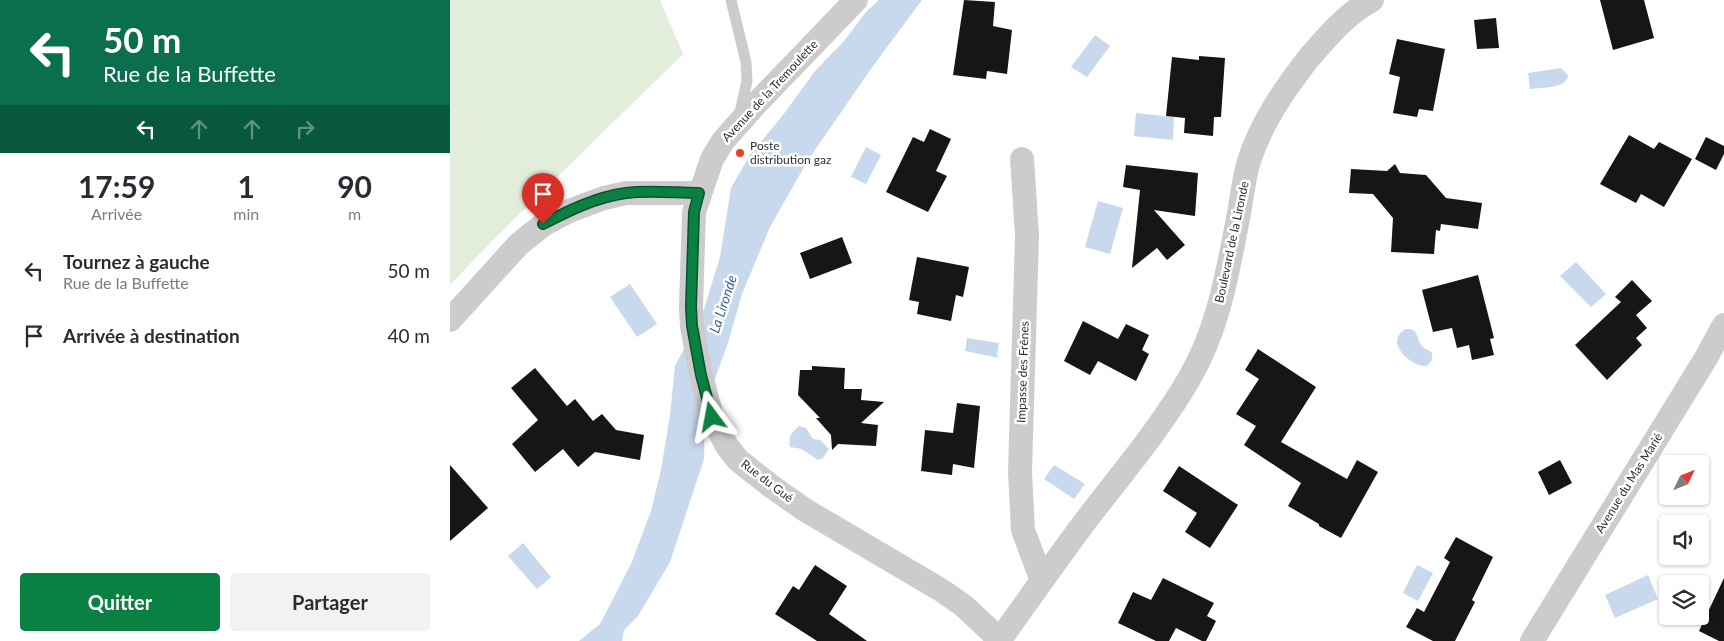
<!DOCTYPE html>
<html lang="fr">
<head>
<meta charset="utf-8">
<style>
  body { margin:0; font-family:Lato,sans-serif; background:#f2f2f3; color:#2b2b33; height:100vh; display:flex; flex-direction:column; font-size:19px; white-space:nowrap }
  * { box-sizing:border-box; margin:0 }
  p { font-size:16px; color:#7c7c81 }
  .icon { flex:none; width:28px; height:28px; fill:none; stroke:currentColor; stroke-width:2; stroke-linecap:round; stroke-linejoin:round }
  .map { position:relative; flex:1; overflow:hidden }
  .details { display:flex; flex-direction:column; background:#fff; width:450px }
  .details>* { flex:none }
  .top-card { background:#0b6e4f; color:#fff; overflow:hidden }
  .needle { width:32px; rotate:47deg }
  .fabs { position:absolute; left:1209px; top:455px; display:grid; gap:10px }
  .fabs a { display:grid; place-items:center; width:50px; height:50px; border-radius:5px; background:#fff; box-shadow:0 1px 4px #0004; font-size:25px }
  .pin { position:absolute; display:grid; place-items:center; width:42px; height:42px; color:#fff; margin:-51px -21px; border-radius:50% 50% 50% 0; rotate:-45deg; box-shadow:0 0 5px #0007 }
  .pin .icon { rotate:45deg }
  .me { position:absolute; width:55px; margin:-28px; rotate:347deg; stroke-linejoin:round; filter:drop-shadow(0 0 4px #0008) }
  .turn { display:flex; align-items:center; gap:18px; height:105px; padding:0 20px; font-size:22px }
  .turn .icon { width:65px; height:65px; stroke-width:2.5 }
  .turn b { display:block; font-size:35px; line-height:42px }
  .lanes { display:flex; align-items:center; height:48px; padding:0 20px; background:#0003; justify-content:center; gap:25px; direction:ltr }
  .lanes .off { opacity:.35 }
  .eta { display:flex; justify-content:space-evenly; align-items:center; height:85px; text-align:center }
  .eta b { font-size:30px; font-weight:700; line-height:35px }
  .button { display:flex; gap:10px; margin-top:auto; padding:10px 20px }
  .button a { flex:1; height:58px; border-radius:5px; background:#0b8043; color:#fff; font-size:20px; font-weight:700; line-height:58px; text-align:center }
  .button a+a { background:#f2f2f3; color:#2b2b33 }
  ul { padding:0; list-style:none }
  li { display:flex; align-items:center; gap:15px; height:65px; padding:0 20px }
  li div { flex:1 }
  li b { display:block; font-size:19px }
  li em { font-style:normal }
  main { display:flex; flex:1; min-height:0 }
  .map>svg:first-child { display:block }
  .green { fill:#e3eddc }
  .water { fill:#c8d9ee }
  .building { fill:#161616 }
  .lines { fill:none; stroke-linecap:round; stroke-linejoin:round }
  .lane { stroke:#ccc; stroke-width:11 }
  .street { stroke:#ccc; stroke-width:24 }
  .route-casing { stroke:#07532c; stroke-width:12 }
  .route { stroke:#0b8043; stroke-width:9 }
  .poi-dot { fill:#ef3c28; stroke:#fff; stroke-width:2 }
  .labels { text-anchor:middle; stroke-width:5; stroke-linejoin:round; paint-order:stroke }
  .street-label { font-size:12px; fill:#2f2f2f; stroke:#fff }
  .poi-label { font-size:12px; fill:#2f2f2f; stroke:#fff; text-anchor:start }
  .water-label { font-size:14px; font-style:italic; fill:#386297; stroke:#fff }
</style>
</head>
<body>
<main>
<section class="details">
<div class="top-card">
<div class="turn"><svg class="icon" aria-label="left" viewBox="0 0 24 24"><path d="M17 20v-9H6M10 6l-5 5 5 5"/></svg><div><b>50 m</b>Rue de la Buffette</div></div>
<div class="lanes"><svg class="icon" aria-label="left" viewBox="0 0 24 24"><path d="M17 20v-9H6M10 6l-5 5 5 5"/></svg><svg class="icon off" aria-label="ahead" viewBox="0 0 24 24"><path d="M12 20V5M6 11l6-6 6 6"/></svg><svg class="icon off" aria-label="ahead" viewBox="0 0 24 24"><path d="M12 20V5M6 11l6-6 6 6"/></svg><svg class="icon off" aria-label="right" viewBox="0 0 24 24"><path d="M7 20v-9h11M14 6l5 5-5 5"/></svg></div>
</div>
<div class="eta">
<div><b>17:59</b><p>Arrivée</p></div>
<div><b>1</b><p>min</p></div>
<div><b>90</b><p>m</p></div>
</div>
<ul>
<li><svg class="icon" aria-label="left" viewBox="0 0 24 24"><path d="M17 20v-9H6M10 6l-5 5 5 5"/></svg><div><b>Tournez à gauche</b><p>Rue de la Buffette</p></div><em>50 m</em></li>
<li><svg class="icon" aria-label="arrive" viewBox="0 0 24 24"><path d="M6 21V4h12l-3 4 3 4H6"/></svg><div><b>Arrivée à destination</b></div><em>40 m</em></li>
</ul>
<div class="button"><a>Quitter</a><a>Partager</a></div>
</section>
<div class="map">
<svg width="1274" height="641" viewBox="0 0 1274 641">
  <rect width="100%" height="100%" fill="#fff"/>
  <path class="green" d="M0 0H210L233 54 42 241 0 285Z"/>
  <path class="water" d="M429 0H472L423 66 358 160 320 227 292 294 278 343 255 406 254 459 220 562 188 616 174 630 172 641H129L150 624 181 564 201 511 211 470 220 415 225 366 253 312 270 257 281 188 300 155 333 115 365 71 394 41 416 12Z
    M645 35 660 46 637 77 621 67Z
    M1111 68 1118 75C1117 89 1093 87 1080 89L1078 73Z
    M686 113 724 117 723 140 684 136Z
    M416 147 431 155 416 184 401 177Z
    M648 201 673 208 660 254 635 247Z
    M1126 262 1156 294 1141 307 1110 276Z
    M180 284 207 324 187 337 160 297Z
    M956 329C969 328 966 339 972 346 975 350 978 349 982 353V360L977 366C960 367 933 341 956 329Z
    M517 338 549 343 547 355 549 358 515 351Z
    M349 426 356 428 363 439 370 440 379 449 373 458 368 460 352 449 340 447C338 437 341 433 349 426Z
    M604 465 635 484 624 499 594 479Z
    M73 543 101 577 87 589 58 556Z
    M967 565 983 573 968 601 953 593Z
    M1198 575 1208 599 1165 618 1155 595Z"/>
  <path class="building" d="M514 0 545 2 543 26 562 30 557 74 537 71 536 79 503 75Z
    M1150 0H1194L1204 38 1163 50Z
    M1046 18 1049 48 1027 49 1024 20Z
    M947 39 995 49 983 111 969 109 967 117 943 113 950 77 939 74Z
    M749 56 775 58 771 117H764L763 136 734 133 735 118 716 116 722 57 749 60Z
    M480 129 501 139 486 171 497 176 478 212 436 192 463 137 474 142Z
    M1179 135 1204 149 1209 142 1242 159 1214 207 1191 194 1186 203 1150 184Z
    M1256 137 1274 146V154L1266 170 1245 159Z
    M945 164 950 173 976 175 996 198 1032 203 1028 229 991 224 990 231 986 230 984 254 941 252 943 218 923 194 899 193 901 169 937 171Z
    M676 165 748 173 745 216 704 210 735 245 717 260 707 248 682 268 690 190 673 187Z
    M392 237 402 263 360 279 350 253Z
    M467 257 519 267 513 297 506 295 501 321 467 314 469 302 459 300Z
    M1028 275 1044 338 1040 339 1044 355 1022 360 1019 345 1007 348 1002 328 983 332 972 290Z
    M1182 280 1202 301 1186 315 1197 328 1186 338 1192 345 1157 380 1125 345 1171 302 1165 297Z
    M633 321 668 339 676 324 699 335 692 350 699 354 686 381 648 361 640 375 614 361Z
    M808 349 866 387 831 442 897 479 907 460 928 472 891 538 869 526V524L838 506 851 483 794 445 806 426 786 414 809 379 795 370Z
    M362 366 395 368 394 389H412L411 400 434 402 411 423 428 425 426 446 388 444 382 450 381 435 366 418H370L348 395 350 370H362Z
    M85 368 117 406 125 399 143 421 152 414 166 430 194 435 190 460 145 452 128 467 113 449 85 472 62 444 88 420 61 388Z
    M507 403 530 406 524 468 503 464 502 475 471 471 475 430 503 433Z
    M1110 460 1122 483 1099 495 1088 472Z
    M0 465 38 508 0 541Z
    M729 466 788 505 760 548 735 532 747 513 713 491Z
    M1006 537 1043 557 1022 600 1025 602 1005 641H983L956 627 967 608 974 612 1000 562 994 558Z
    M365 565 397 586 379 614 417 641H367L325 614 343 586 349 590Z
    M713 578 764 603 757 616 766 621 756 641H752L726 628 719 641H706L668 623 683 592 701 600Z
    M1274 578V641H1269L1249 631Z"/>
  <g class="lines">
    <path class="lane" d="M281 0 296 62 297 81 290 112"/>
    <path class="street" d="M406 0 304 106 273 141 262 159 244 212 241 307 242 326 251 375 262 417 277 446 288 460 321 486 355 510 491 590 514 606 550 640
      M572 159 577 236 570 472 573 530 592 581
      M0 320 69 244 93 225 119 211 154 198 176 193H249
      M549 641C579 599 609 556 640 515 674 471 711 427 739 379 769 328 778 270 789 213 792 196 794 177 799 161 811 123 834 90 858 59 876 38 897 13 922 0
      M1082 641 1256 358 1274 325"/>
  </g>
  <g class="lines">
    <g class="route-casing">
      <path id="route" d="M93 224C118 211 146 197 176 193 198 190 226 193 249 193L244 212 241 307 242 326 251 375 262 417"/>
    </g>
    <use href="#route" class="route"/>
  </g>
  <circle class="poi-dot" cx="290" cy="153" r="5"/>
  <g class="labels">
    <g class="street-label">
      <text transform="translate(320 91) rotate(-47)" y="4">Avenue de la Tremoulette</text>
      <text transform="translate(782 242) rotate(-78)" y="4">Boulevard de la Lironde</text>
      <text transform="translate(573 372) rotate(-88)" y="4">Impasse des Frênes</text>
      <text transform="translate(317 481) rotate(37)" y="4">Rue du Gué</text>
      <text transform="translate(1179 483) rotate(-58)" y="4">Avenue du Mas Marié</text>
    </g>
    <g class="poi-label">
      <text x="300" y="150">Poste<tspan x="300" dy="14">distribution gaz</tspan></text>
    </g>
    <g class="water-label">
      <text transform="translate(273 304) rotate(-72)" y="5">La Lironde</text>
    </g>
  </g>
</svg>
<div class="fabs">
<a><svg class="needle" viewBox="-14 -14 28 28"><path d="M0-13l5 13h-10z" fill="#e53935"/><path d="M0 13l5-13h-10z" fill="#7c7c81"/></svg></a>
<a><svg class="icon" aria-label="sound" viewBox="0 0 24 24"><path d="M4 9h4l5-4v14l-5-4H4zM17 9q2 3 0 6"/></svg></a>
<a><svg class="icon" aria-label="layers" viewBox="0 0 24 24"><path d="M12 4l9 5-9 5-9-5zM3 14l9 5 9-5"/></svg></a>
</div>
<div class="pin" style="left:93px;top:224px;background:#d93025"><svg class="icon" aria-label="arrive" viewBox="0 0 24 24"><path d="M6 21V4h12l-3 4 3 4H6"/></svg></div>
<svg class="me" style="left:262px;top:417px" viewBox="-20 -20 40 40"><path d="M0-17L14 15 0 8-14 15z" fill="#0b8043" stroke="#fff" stroke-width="4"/></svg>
</div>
</main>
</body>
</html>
